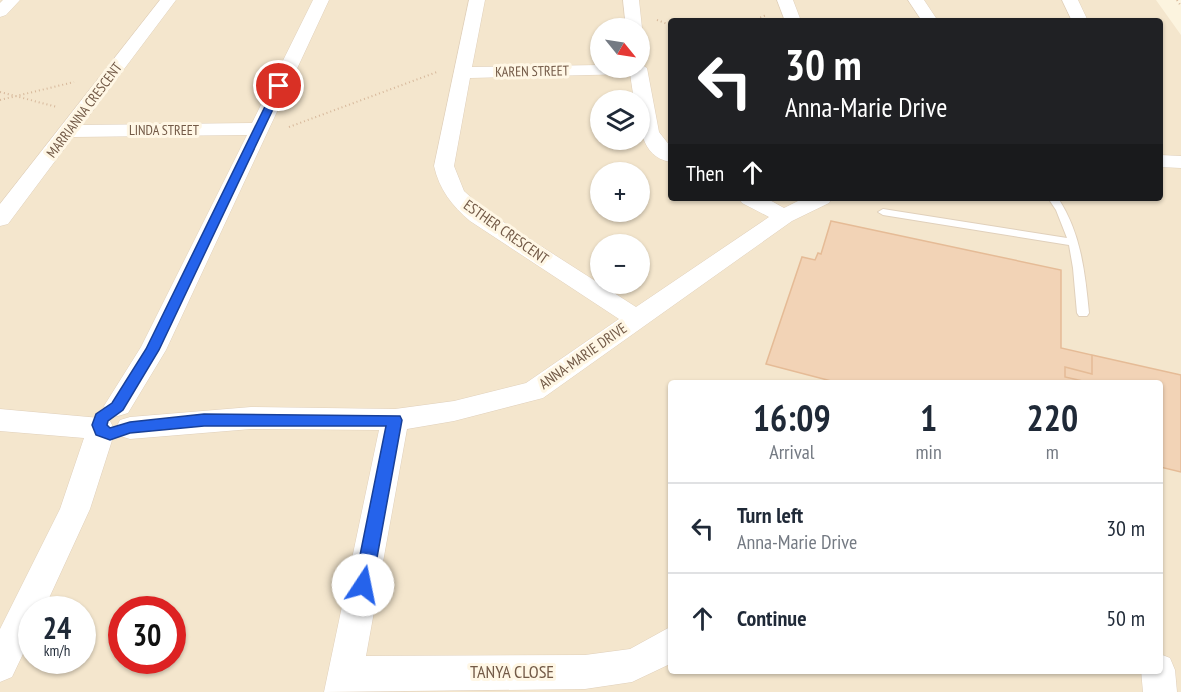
<!DOCTYPE html>
<html lang="en">
<head>
<meta charset="utf-8">
<style>
  body { margin:0; font-family:"PT Sans Narrow",sans-serif; background:#f6f6f7; color:#1f2937; height:100vh; display:flex; flex-direction:column; font-size:22px; white-space:nowrap }
  * { box-sizing:border-box; margin:0 }
  p { font-size:20px; color:#747a83 }
  .icon { flex:none; width:33px; height:33px; fill:none; stroke:currentColor; stroke-width:2; stroke-linecap:round; stroke-linejoin:round }
  .map { position:relative; flex:1; overflow:hidden }
  .side { position:absolute; left:668px; top:380px; width:495px; height:294px; display:flex; flex-direction:column; background:#fff; border-radius:6px; box-shadow:0 2px 4px #0004 }
  .side>* { flex:none }
  .top-card { position:absolute; left:668px; top:18px; width:495px; height:183px; border-radius:6px; box-shadow:0 2px 4px #0004; background:#202124; color:#fff; overflow:hidden }
  .needle { width:39px; rotate:120deg }
  .tools { position:absolute; left:590px; top:18px; display:grid; gap:12px }
  .tools a { display:grid; place-items:center; width:60px; height:60px; border-radius:50%; background:#fff; box-shadow:0 2px 4px #0004; font-size:30px }
  .speed { position:absolute; left:18px; top:596px; display:flex; gap:12px; font-size:30px; font-weight:700; text-align:center }
  .speed>* { display:grid; place-content:center; width:78px; height:78px; border-radius:50%; background:#fff; box-shadow:0 2px 4px #0004; line-height:1 }
  .speed small { font-size:15px; font-weight:400 }
  .speed .limit { border:9px solid #d22; background:#fff; color:#111 }
  .pin { position:absolute; display:grid; place-items:center; width:51px; height:51px; color:#fff; margin:-26px; border:3px solid #fff; border-radius:50%; box-shadow:0 2px 6px #0007 }
  .me { position:absolute; width:66px; margin:-33px; rotate:11deg; stroke-linejoin:round; filter:drop-shadow(0 0 4px #0008) }
  .turn { display:flex; align-items:center; gap:21px; height:126px; padding:0 18px; font-size:27px }
  .turn .icon { width:78px; height:78px; stroke-width:2.5 }
  .turn b { display:block; font-size:42px; line-height:51px }
  .then { display:flex; align-items:center; height:57px; padding:0 18px; background:#0003; gap:12px; font-size:22px }
  .eta { display:flex; justify-content:space-evenly; align-items:center; height:102px; text-align:center }
  .eta b { font-size:36px; font-weight:600; line-height:42px }
  ul { padding:0; list-style:none }
  li { display:flex; align-items:center; gap:18px; height:90px; padding:0 18px; border-top:2px solid #e0e1e3 }
  li div { flex:1 }
  li b { display:block; font-size:22px }
  li em { font-style:normal }
  .map>svg:first-child { display:block }
  .residential { fill:#f4e6cd; fill-rule:evenodd }
  .building { fill:#f2d3b6; stroke:#e5bb96; stroke-width:1.5 }
  .lines { fill:none; stroke-linecap:round; stroke-linejoin:round }
  .lane-casing { stroke:#e0d0bb; stroke-width:2 }
  .street-casing { stroke:#e0d0bb; stroke-width:1 }
  .path { stroke:#d6b79a; stroke-width:2; stroke-dasharray:1 3; stroke-linecap:butt }
  .lane { fill:#fff; fill-rule:evenodd }
  .street { fill:#fff; fill-rule:evenodd }
  .route { fill:#2563eb; stroke:#184099; stroke-width:1.5 }
  .labels { text-anchor:middle; stroke-width:6; stroke-linejoin:round; paint-order:stroke }
  .far-street-label { font-size:14px; fill:#735a47; stroke:#fff7e5 }
  .street-label { font-size:15px; fill:#735a47; stroke:#fff7e5 }
  .near-street-label { font-size:18px; fill:#735a47; stroke:#fff7e5 }
</style>
</head>
<body>
<div class="map">
<svg width="1181" height="692" viewBox="0 0 1181 692">
  <rect width="100%" height="100%" fill="#fcf4df"/>
  <path class="residential" d="M0 0H1156L1181 35V692H0ZM670 21H1160V198H670ZM600 28H639V68H600ZM600 100H639V140H600ZM600 172H639V212H600ZM600 244H639V284H600ZM670 382H1160V670H670ZM32 609H82V660H32ZM122 609H172V660H122Z"/>
  <path class="building" d="M831 221 1061 270V348L1092 355V374L1065 367V377L1087 382H835L766 364 802 257 815 260 818 253 821 254Z
    M1092 355 1181 375V472L1160 467V382H1087L1065 377V367L1092 374Z"/>
  <g class="lines">
    <g class="lane-casing">
      <path id="lane" d="M1048 198H1058C1081 233 1085 272 1089 313L1087 316H1079L1077 313 1073 268 1069 245 883 215 878 212 883 209 1067 238 1056 210Z"/>
    </g>
    <g class="street-casing">
      <path id="street" d="M3 0H20L6 15 0 17V3Z
        M160 0H176L82 125 252 123 313 0H329L166 350 128 413 118 416 108 413 104 406 141 347 247 135 73 137 8 224 0 226V204Z
        M469 0H485L472 67 600 65V68H639V63L647 68 659 132 670 146V162C640 156 639 125 639 100H634L630 74 470 78 454 166 464 191 486 211 636 307 769 217 742 203 739 198H766L784 208 804 198H832L829 203 792 221 543 398 454 421 407 429 366 656 585 655 630 649 670 627V664L632 682 585 689 324 692 379 430 251 429 130 439 120 436 116 428 120 420 130 417 251 407 395 409 454 401 526 383 619 319 470 221C452 206 439 189 434 166Z
        M623 0H639L642 28 640 31 639 28H626Z
        M777 0H793L801 21H785Z
        M908 0H924L938 21H922Z
        M1062 0H1078L1088 21H1072Z
        M1160 155 1181 156V168L1160 167Z
        M0 409 100 418 110 421 115 431 90 509 44 609H32V635L12 677 0 682V629L60 509 84 438 0 431Z
        M1160 654 1170 658 1175 670 1177 692H1143L1141 670H1160Z"/>
    </g>
    <path class="path" d="M1177 0 1181 6
      M657 20 670 25
      M753 21 766 15
      M0 92 57 107
      M0 100 74 82
      M289 127 437 72"/>
    <use href="#lane" class="lane"/>
    <use href="#street" class="street"/>
  </g>
  <path class="route" d="M276 84 284 86 159 350 123 410 108 421 107 425 110 428 130 422 204 414 400 416 402 420 372 585 369 591 363 593 357 591 354 585 386 426H204L130 433 110 440 96 435 92 425 96 414 112 403 146 349Z"/>
  <g class="labels">
    <g class="far-street-label">
      <text transform="translate(532 71) rotate(-1)" y="5">KAREN STREET</text>
      <text transform="translate(84 110) rotate(-53)" y="5">MARRIANNA CRESCENT</text>
      <text x="164" y="135">LINDA STREET</text>
    </g>
    <g class="street-label">
      <text transform="translate(506 232) rotate(35)" y="5">ESTHER CRESCENT</text>
      <text transform="translate(583 356) rotate(-35)" y="5">ANNA-MARIE DRIVE</text>
    </g>
    <g class="near-street-label">
      <text x="512" y="678">TANYA CLOSE</text>
    </g>
  </g>
</svg>
<div class="tools">
<a><svg class="needle" viewBox="-14 -14 28 28"><path d="M0-13l5 13h-10z" fill="#e53935"/><path d="M0 13l5-13h-10z" fill="#747a83"/></svg></a>
<a><svg class="icon" aria-label="layers" viewBox="0 0 24 24"><path d="M12 4l9 5-9 5-9-5zM3 14l9 5 9-5"/></svg></a>
<a>+</a>
<a>−</a>
</div>
<div class="speed"><div>24<small>km/h</small></div><div class="limit">30</div></div>
<div class="pin" style="left:279px;top:86px;background:#d93025"><svg class="icon" aria-label="arrive" viewBox="0 0 24 24"><path d="M6 21V4h12l-3 4 3 4H6"/></svg></div>
<svg class="me" style="left:363px;top:585px" viewBox="-20 -20 40 40"><circle r="19" fill="#fff"/><path d="M0-13L10 11 0 6-10 11z" fill="#2563eb"/></svg>
<div class="top-card">
<div class="turn"><svg class="icon" aria-label="left" viewBox="0 0 24 24"><path d="M17 20v-9H6M10 6l-5 5 5 5"/></svg><div><b>30 m</b>Anna-Marie Drive</div></div>
<div class="then">Then<svg class="icon" aria-label="ahead" viewBox="0 0 24 24"><path d="M12 20V5M6 11l6-6 6 6"/></svg></div>
</div>
<section class="side">
<div class="eta">
<div><b>16:09</b><p>Arrival</p></div>
<div><b>1</b><p>min</p></div>
<div><b>220</b><p>m</p></div>
</div>
<ul>
<li><svg class="icon" aria-label="left" viewBox="0 0 24 24"><path d="M17 20v-9H6M10 6l-5 5 5 5"/></svg><div><b>Turn left</b><p>Anna-Marie Drive</p></div><em>30 m</em></li>
<li><svg class="icon" aria-label="ahead" viewBox="0 0 24 24"><path d="M12 20V5M6 11l6-6 6 6"/></svg><div><b>Continue</b></div><em>50 m</em></li>
</ul>
</section>
</div>
</body>
</html>
